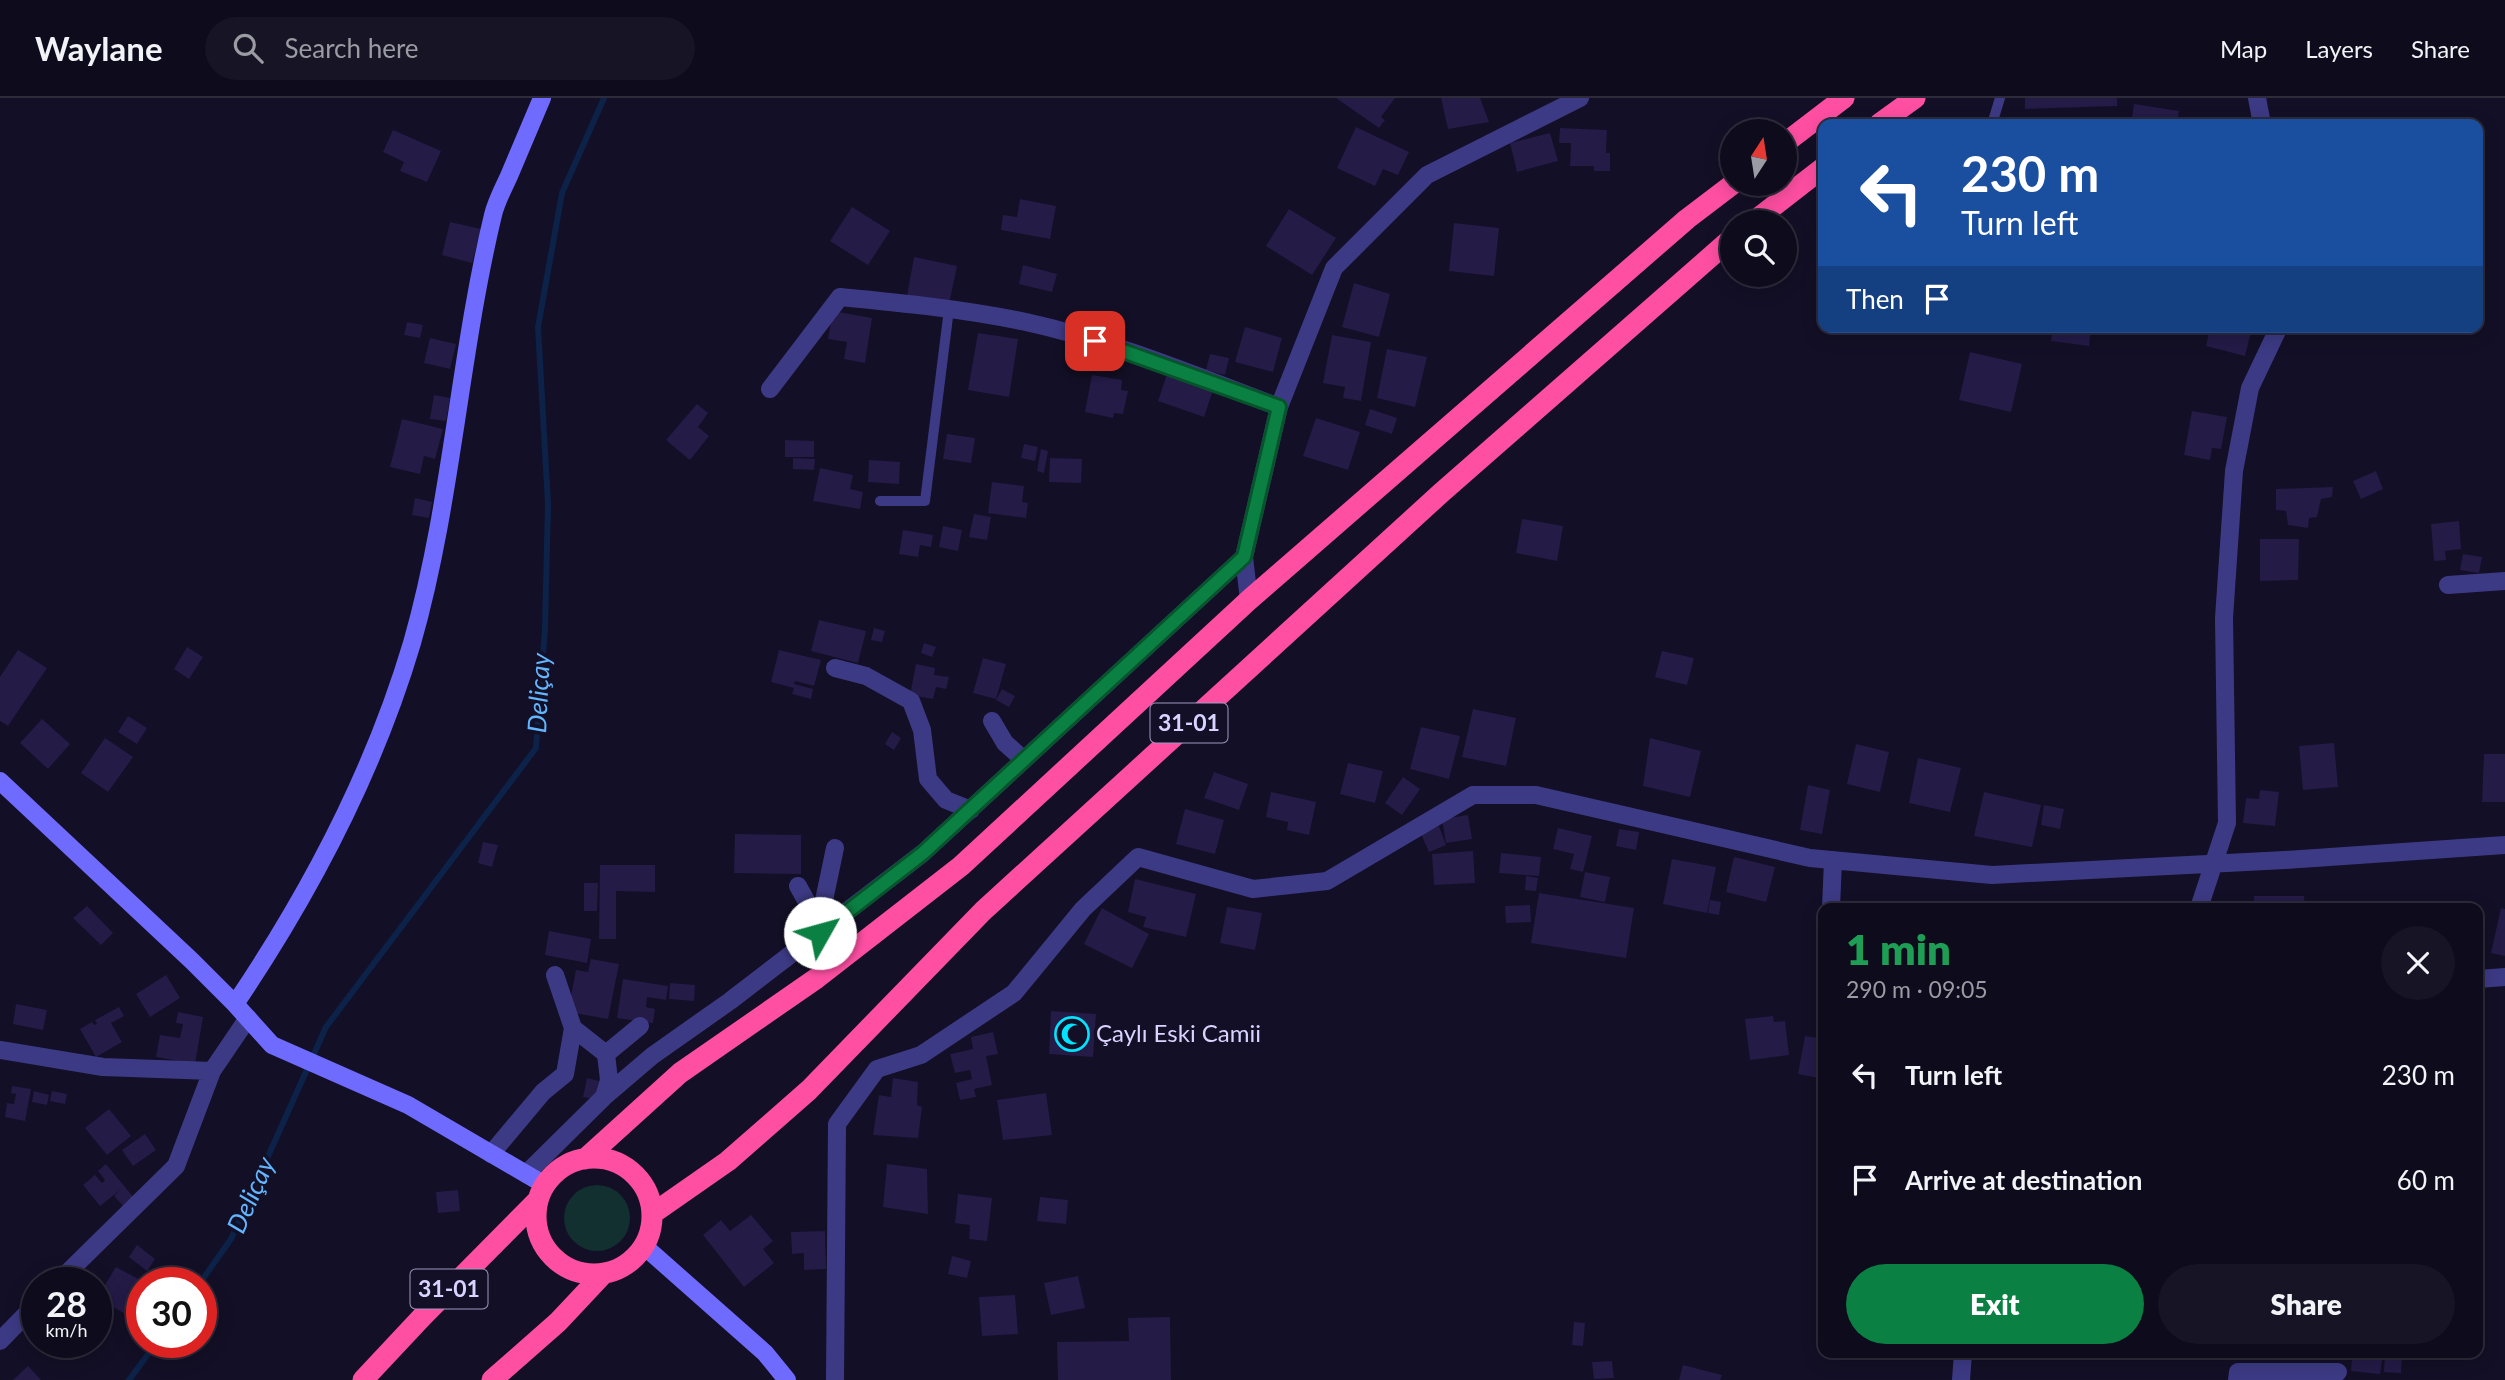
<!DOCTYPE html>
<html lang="en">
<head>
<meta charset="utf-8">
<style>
  body { margin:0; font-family:Lato,sans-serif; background:#171425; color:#f1f3f6; height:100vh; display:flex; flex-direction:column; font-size:26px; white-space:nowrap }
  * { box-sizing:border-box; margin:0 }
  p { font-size:23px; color:#9b9ba3 }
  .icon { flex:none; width:38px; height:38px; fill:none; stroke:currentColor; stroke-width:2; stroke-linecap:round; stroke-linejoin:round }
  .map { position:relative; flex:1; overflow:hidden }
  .panel { position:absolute; left:1818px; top:805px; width:665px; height:455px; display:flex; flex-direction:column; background:#0e0b1c; border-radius:14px; box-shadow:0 4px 18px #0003,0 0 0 2px #2e2b3b }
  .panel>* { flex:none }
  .hud { position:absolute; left:1818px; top:21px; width:665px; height:214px; border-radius:14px; box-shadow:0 4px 18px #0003,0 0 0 2px #2e2b3b; background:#1a4fa0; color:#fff; overflow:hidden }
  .needle { width:46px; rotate:12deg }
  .fabs { position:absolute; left:1720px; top:21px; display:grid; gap:14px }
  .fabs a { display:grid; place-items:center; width:77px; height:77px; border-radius:50%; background:#0e0b1c; box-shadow:0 4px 18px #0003,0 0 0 2px #2e2b3b; font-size:35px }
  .speed { position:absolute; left:21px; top:1169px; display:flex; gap:14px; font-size:35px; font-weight:700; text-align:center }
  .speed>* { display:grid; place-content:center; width:91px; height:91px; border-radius:50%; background:#0e0b1c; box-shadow:0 4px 18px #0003,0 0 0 2px #2e2b3b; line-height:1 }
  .speed small { font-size:18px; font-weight:400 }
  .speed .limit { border:10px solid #d22; background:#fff; color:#111 }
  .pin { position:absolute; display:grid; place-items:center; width:60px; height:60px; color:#fff; margin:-30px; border-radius:14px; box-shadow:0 4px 10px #0006 }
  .me { position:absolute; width:77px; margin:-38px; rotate:52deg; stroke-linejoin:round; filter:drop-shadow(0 0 5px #0008) }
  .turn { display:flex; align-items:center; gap:24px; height:147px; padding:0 28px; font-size:32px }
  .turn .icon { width:91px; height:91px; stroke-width:2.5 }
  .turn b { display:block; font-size:49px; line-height:60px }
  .then { display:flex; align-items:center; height:66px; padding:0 28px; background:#0003; gap:14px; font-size:26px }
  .round { display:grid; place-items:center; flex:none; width:74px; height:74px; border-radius:37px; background:#171425 }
  .overview { display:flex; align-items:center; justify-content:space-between; height:119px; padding:0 28px }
  h1 { font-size:42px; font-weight:800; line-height:52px; color:#1e9e55 }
  .button { display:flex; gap:14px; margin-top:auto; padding:14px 28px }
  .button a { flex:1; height:80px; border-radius:42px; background:#0b8043; color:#fff; font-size:28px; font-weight:800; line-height:80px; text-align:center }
  .button a+a { background:#171425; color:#f1f3f6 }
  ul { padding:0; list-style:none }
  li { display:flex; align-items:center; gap:21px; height:105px; padding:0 28px }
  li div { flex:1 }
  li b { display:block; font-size:26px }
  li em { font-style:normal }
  header { display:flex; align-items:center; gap:42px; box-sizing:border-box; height:98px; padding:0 35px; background:#0e0b1c; border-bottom:2px solid #2e2b3b }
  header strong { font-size:33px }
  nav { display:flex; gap:38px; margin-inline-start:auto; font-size:24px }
  .search { width:490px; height:63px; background:#171425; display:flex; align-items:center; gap:18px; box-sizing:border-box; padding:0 24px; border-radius:38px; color:#9b9ba3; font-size:26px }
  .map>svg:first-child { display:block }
  .green { fill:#12302f }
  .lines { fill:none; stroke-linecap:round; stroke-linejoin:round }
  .stream { stroke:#0c2248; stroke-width:6 }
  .building { fill:#241b47 }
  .lane { stroke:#3d3a85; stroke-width:10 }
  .street { stroke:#3d3a85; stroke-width:18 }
  .secondary { stroke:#6f6bff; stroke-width:18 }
  .highway { stroke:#ff4fa3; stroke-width:21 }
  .route-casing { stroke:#07532c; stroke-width:18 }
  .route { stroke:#0b8043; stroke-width:12 }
  .labels { text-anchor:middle; stroke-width:7; stroke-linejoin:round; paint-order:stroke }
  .shield { fill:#130f26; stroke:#9e99be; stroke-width:2 }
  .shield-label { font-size:23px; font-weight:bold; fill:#d9d4ff }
  .poi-label { font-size:24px; fill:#d9d4ff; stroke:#130f26; text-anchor:start }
  .water-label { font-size:26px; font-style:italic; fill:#62b6ff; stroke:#130f26 }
</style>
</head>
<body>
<header>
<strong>Waylane</strong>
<div class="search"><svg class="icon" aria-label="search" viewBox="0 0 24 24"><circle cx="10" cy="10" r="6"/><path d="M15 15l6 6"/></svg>Search here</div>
<nav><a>Map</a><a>Layers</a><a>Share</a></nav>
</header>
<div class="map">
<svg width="2505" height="1282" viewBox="0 0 2505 1282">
  <rect width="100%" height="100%" fill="#130f26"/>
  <path class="green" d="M564 1120a33 33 0 1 1 66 0a33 33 0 1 1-66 0Z"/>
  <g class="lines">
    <path class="stream" d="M200 1185 231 1141 326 929 536 650 545 530 548 406 538 229 562 95 604 0
      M129 1282 157 1244"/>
  </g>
  <path class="building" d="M1336 0H1395L1381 19 1385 22 1379 30Z
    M1441 0H1480L1489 24 1448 31Z
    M2025 0H2117V8L2025 11Z
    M2134 6 2179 13 2177 26H2131Z
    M1356 29 1409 54 1398 77 1383 71 1375 88 1337 70Z
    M1560 30 1607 32 1606 55H1610V73H1594V68H1570L1571 45H1559Z
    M393 32 441 53 427 84 400 73 404 64 383 54Z
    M1550 35 1558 63 1517 74 1510 45Z
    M1020 101 1056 108 1050 141 1001 132 1003 117 1017 119Z
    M852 109 890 133 868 167 830 143Z
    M1289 111 1336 140 1312 177 1266 148Z
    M450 124 481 131 472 165 442 157Z
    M1454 125 1499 130 1494 178 1449 173Z
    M914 159 957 168 949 206 907 198Z
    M1023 167 1057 176 1052 194 1019 186Z
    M1354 185 1390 196 1379 239 1342 229Z
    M833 213 872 220 865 265 844 261 847 244 828 241Z
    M407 224 423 227 420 240 404 237Z
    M1245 229 1282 240 1273 274 1235 264Z
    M2053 229H2091L2089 248 2051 243Z
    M2210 229H2231L2251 234 2245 258 2206 248Z
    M978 235 1018 241 1009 299 968 292Z
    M1332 237 1371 244 1361 303 1343 300 1345 289 1323 285Z
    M430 240 456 246 450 271 424 265Z
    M1387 251 1427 259 1415 309 1377 300Z
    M1970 254 2022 266 2011 314 1959 302Z
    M1210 256 1229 260 1225 277 1206 272Z
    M1167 276 1213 292 1204 319 1158 303Z
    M1092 277 1122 282 1121 292 1128 293 1123 316 1114 315 1113 320 1085 314Z
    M434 297 450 300 446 323 430 321Z
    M697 306 708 315 698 329 709 338 690 362 666 342Z
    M1370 311 1397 320 1392 336 1365 327Z
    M2192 313 2227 319 2221 351 2212 350 2210 362 2184 357Z
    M1316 320 1360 334 1348 372 1303 358Z
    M402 321 443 331 435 361 424 358 420 376 390 369Z
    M947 336 975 340 971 365 943 361Z
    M785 342 814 343V359H785Z
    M1024 346 1038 349 1035 363 1021 360Z
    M1041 351 1048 353 1044 375 1037 373Z
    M793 360 815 361 814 372 793 371Z
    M1050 360 1082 361 1081 385 1049 384Z
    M869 362 900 364 899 386 868 384Z
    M820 370 853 377 850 391 863 394 860 411 813 403Z
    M2376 373 2383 391 2361 401 2353 383Z
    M992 384 1024 388 1022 404 1028 405 1026 420 988 415Z
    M2333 389 2332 399 2321 401 2317 419 2309 420 2308 430 2288 427 2286 413 2276 412V391Z
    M415 400 432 404 429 420 412 417Z
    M974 416 991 419 987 442 969 439Z
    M1522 421 1563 428 1557 463 1516 455Z
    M2459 423 2461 451 2445 453 2446 462 2434 463 2431 426Z
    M943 428 962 432 958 453 939 449Z
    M903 432 933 437 931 449 920 447 918 459 899 456Z
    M2260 441H2299L2298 482 2260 483Z
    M2463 456 2482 459 2479 475 2460 472Z
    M819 522 866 533 858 565 811 553Z
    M874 530 885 533 882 544 871 542Z
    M924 545 936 549 932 559 921 555Z
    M187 549 203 559 189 581 174 571Z
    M18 552 47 570 8 628 0 623V579Z
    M779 552 821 562 814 588 795 583 794 586 813 591 811 601 792 596 794 590 771 584Z
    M1662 553 1694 560 1687 587 1655 579Z
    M983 560 1006 566 996 601 973 595Z
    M916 566 935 570 934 577 949 579 946 591 936 589 933 601 910 597Z
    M1002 591 1015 598 1009 609 996 602Z
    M1473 611 1516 620 1506 668 1462 659Z
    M128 618 147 630 137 646 118 634Z
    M42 621 70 646 48 671 20 645Z
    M1421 629 1460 638 1449 681 1410 671Z
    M892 634 901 640 894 652 885 646Z
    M105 640 133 659 108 694 81 675Z
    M1650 640 1701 653 1690 699 1643 688Z
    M2334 645 2338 689 2303 692 2299 648Z
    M1856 646 1889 654 1880 694 1847 686Z
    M2484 656H2505V704H2482Z
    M1918 660 1961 670 1950 714 1909 705Z
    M1348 665 1383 673 1375 705 1340 696Z
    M1214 674 1248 686 1239 712 1204 700Z
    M1403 679 1420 691 1402 717 1385 705Z
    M1808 687 1830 692 1822 736 1800 732Z
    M2260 692 2279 694 2275 728 2243 725 2246 700 2259 701Z
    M1271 694 1316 704 1309 737 1287 732 1288 724 1266 719Z
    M1984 694 2041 707 2032 749 1974 738Z
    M2044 707 2064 711 2060 731 2041 727Z
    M1185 711 1224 722 1215 756 1176 746Z
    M1468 717 1472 741 1446 745 1442 721Z
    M1439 728 1446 747 1429 754 1421 736Z
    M1558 730 1592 738 1583 774 1570 771 1574 756 1553 751Z
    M1619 731 1639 734 1636 752 1616 748Z
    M735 736 801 737V776L734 775Z
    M483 744 498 747 492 769 478 765Z
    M1473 753 1475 785 1434 787 1432 756Z
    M1501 755 1541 759 1539 778 1499 775Z
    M1734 759 1775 769 1766 804 1726 794Z
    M1672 761 1716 769 1707 815 1663 806Z
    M600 767H655V794L616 793V841H599Z
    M1585 774 1610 779 1605 804 1580 799Z
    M1526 778 1538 780 1536 793 1525 792Z
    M1135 781 1196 796 1186 839 1143 829 1146 819 1128 814Z
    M584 785H598L597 813H584Z
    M1539 795 1634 810 1626 860 1531 845Z
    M2254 798H2304L2305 810H2254Z
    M1710 802 1721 804 1719 817 1708 815Z
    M1530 807 1531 824 1506 825 1505 808Z
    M87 808 113 835 101 847 73 820Z
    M1227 809 1262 815 1255 852 1220 845Z
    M1102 810 1149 836 1132 870 1084 846Z
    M2501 810 2505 811V858L2491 855Z
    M549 833 591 841 587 865 545 857Z
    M591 861 619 866 608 921 568 914 576 872 588 874Z
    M166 877 180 900 150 919 136 896Z
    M623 881 668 888 666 902 647 899 646 909 655 911 653 925 617 920Z
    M670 885 695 887 694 903 669 901Z
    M16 906 47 912 43 932 13 926Z
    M119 909 124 918 111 925 122 944 96 959 80 931 92 924 94 927 97 926 95 922Z
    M1051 913 1096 916 1093 959 1049 956Z
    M178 914 203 919 195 966 156 959 160 937 180 940 183 926 176 925Z
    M1773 918 1774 924 1785 923 1789 957 1750 962 1745 921Z
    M993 934 998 956 986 958 992 987 974 991 976 999 960 1002 956 985 972 981 970 972 955 975 950 956 973 951 971 939Z
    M1805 938 1824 941V981L1798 976Z
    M587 980 599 983 595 1001 583 999Z
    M893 980 918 984 917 1007 922 1009 918 1040 873 1037 879 997 891 999Z
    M12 988 31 991 25 1023 5 1019 7 1005 14 1006 16 996 11 995Z
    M34 993 49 997 47 1007 32 1004Z
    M52 993 67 996 65 1006 50 1003Z
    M1046 995 1052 1037 1003 1042 997 1002Z
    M109 1011 131 1038 107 1057 85 1030Z
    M145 1036 156 1052 133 1068 122 1052Z
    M106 1066 134 1100 124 1109 114 1098 120 1092 100 1108 83 1087 95 1077 102 1085 105 1082 98 1073Z
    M887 1066 927 1071 928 1116 883 1109Z
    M458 1092 460 1113 438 1115 436 1094Z
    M958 1096 992 1100 987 1143 969 1141 970 1127 955 1125Z
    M1040 1099 1068 1102 1066 1126 1037 1123Z
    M751 1117 773 1143 763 1151 774 1165 744 1189 703 1137 721 1122 730 1133Z
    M825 1133 826 1171 804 1172V1155L792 1156 791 1134Z
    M137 1147 155 1161 147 1173 129 1159Z
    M952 1158 971 1163 967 1180 948 1176Z
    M116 1169 142 1183V1212L136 1222 97 1200Z
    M1078 1178 1085 1210 1051 1217 1044 1185Z
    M1015 1197 1018 1236 982 1238 979 1199Z
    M1170 1219 1171 1282H1058L1057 1244 1129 1243 1128 1220Z
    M1574 1224 1585 1225 1583 1248 1572 1247Z
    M2350 1255H2384L2383 1262Z
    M2385 1255H2402L2401 1275 2384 1274Z
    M2352 1259 2382 1262 2380 1276 2351 1273Z
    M1612 1263 1614 1280 1594 1281 1592 1264Z
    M1683 1267 1722 1277 1720 1282H1679Z
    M28 1268 41 1282H13Z"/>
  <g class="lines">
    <path class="lane" d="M1992 26 2000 0
      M880 403H925L949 211"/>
    <path class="street" d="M2257 0 2262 26
      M770 291 840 199C902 205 964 211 1026 224 1113 243 1196 278 1279 309
      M2448 487 2505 483
      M1249 502 1244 459 1279 309 1334 170 1427 77 1580 0
      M835 570 866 578 911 603 922 632 928 681 946 702 971 712
      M992 623 1005 645 1024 662
      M798 788 819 826
      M1831 810 1833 762
      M2199 810 2227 725 2224 520 2234 373 2250 290 2279 229
      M820 835 819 826 835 750
      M2478 881 2505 879
      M573 930 606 956 640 928
      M0 952 103 969 212 973
      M604 999 652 958 730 903 923 755 1244 459
      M491 1056 543 994 565 976 573 930 555 877
      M526 1076 604 999 609 982 606 956
      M57 1185 176 1068 212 973 248 920
      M0 1243 37 1205
      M835 1282 837 1026 877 971 921 957 1014 895 1083 811 1138 759 1253 791 1327 783 1473 697H1536L1810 760 1992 777 2285 762 2505 747
      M1961 1282 1963 1255
      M2237 1282 2238 1274H2338"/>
    <path class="secondary" d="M0 683 192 863 235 906 272 947 408 1007 545 1087
      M235 906C310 795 374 673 412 545 452 405 459 258 493 117 496 104 503 91 509 78 520 52 531 26 542 0
      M644 1148 765 1255 787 1282"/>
    <path class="highway" d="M1879 26 1915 0
      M1785 45 1844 0
      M1753 124 1824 69
      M536 1118a58 58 0 1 1 116 0a58 58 0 1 1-116 0Z
      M585 1061 680 975 817 880 961 768 1249 502 1687 121 1733 86
      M652 1116 728 1063 809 992 983 813 1441 395 1732 140
      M363 1282 422 1219 538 1102
      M492 1282 558 1224 604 1175"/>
  </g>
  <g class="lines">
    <g class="route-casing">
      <path id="route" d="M820 835 923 755 1244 459 1279 309 1095 243"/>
    </g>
    <use href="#route" class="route"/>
  </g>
  <defs>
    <g id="mosque-ring" transform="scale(1.75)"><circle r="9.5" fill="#130f26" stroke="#00e5ff" stroke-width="1.5"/><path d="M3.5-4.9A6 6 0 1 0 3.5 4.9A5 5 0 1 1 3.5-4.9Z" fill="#00e5ff"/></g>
  </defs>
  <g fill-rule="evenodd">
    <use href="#mosque-ring" x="1072" y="936"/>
  </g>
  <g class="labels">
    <g class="shield">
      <rect x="1150.5" y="605.5" width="77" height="39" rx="5"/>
      <rect x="410.5" y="1171.5" width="77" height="39" rx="5"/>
    </g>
    <g class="shield-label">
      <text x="1189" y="633">31-01</text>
      <text x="449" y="1199">31-01</text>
    </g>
    <g class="poi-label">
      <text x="1096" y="944">Çaylı Eski Camii</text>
    </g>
    <g class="water-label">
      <text transform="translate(539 595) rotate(-87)" y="9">Deliçay</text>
      <text transform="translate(251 1097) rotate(-66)" y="9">Deliçay</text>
    </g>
  </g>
</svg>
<div class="fabs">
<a><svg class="needle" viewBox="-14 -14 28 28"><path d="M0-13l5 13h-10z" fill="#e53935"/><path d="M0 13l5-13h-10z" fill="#9b9ba3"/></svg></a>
<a><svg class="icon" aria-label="search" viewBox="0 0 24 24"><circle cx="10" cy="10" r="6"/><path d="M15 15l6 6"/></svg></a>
</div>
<div class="speed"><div>28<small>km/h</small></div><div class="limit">30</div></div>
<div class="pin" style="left:1095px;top:243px;background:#d93025"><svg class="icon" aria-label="arrive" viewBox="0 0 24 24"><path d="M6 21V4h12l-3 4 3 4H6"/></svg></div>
<svg class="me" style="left:820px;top:835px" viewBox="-20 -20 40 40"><circle r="19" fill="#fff"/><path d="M0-13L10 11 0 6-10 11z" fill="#0b8043"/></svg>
<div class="hud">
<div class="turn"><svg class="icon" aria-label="left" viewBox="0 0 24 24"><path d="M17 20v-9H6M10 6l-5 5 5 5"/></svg><div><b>230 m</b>Turn left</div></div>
<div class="then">Then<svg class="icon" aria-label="arrive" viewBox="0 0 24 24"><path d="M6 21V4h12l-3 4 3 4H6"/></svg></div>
</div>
<section class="panel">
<div class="overview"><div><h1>1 min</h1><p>290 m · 09:05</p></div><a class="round"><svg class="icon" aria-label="close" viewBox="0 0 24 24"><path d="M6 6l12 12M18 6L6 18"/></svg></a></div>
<ul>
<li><svg class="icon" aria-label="left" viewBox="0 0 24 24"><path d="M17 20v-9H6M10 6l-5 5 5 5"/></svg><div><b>Turn left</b></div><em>230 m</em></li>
<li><svg class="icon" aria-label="arrive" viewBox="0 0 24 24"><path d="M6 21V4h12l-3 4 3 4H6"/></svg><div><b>Arrive at destination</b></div><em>60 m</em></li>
</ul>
<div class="button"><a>Exit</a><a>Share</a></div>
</section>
</div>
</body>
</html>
